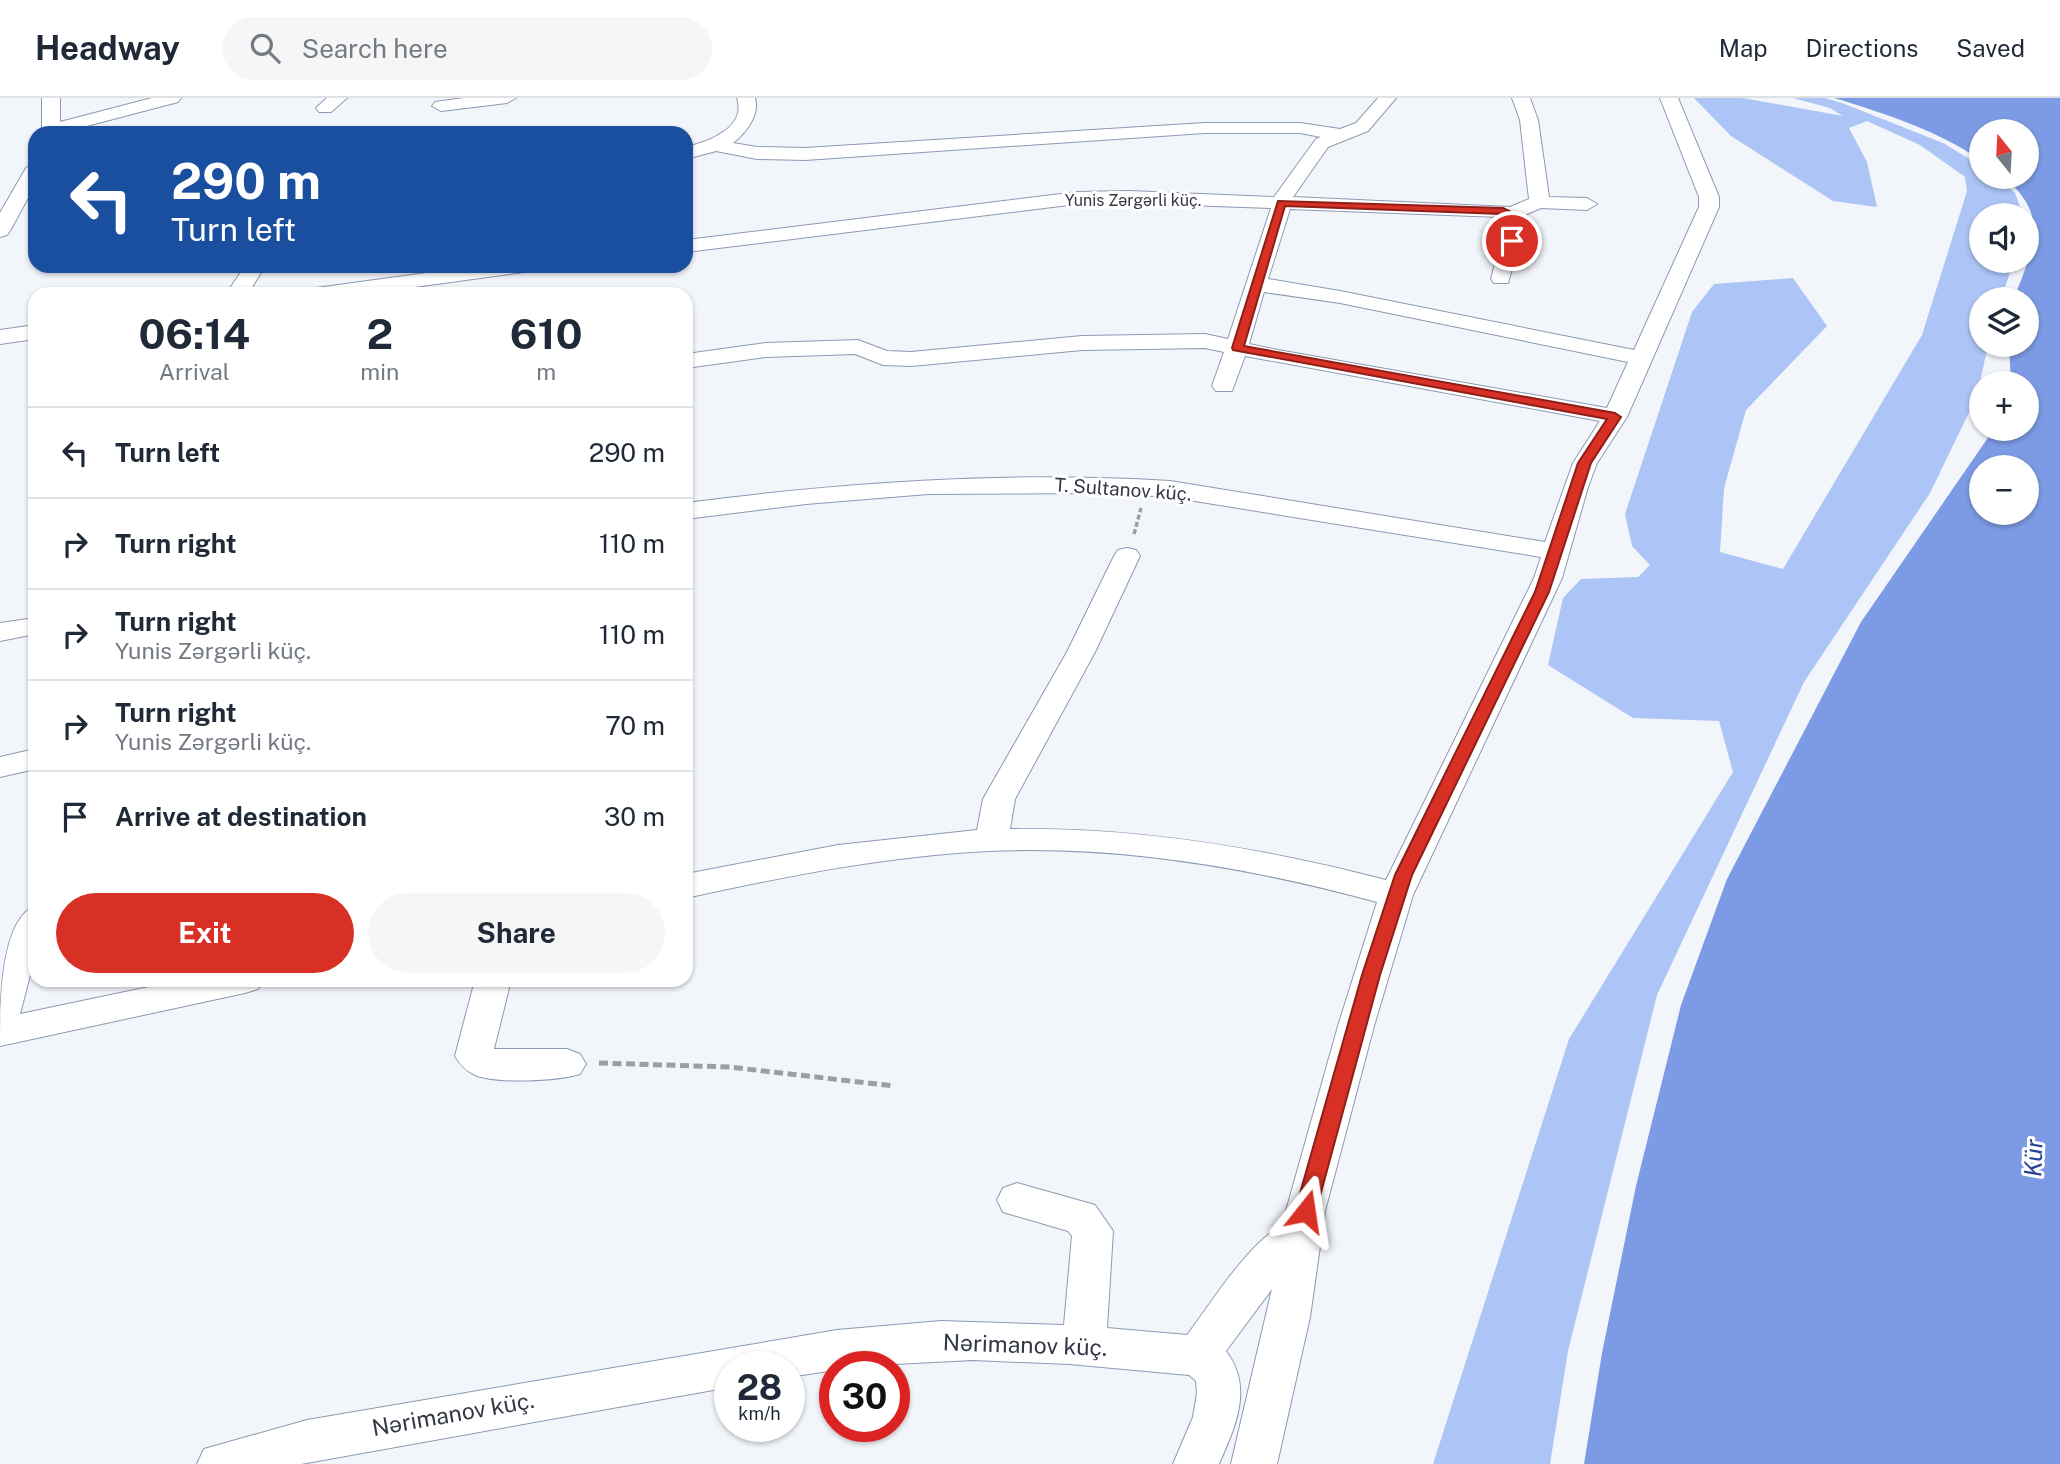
<!DOCTYPE html>
<html lang="en">
<head>
<meta charset="utf-8">
<style>
  body { margin:0; font-family:"Public Sans",sans-serif; background:#f6f6f7; color:#1f2937; height:100vh; display:flex; flex-direction:column; font-size:26px; white-space:nowrap }
  * { box-sizing:border-box; margin:0 }
  p { font-size:23px; color:#747a83 }
  .icon { flex:none; width:38px; height:38px; fill:none; stroke:currentColor; stroke-width:2; stroke-linecap:round; stroke-linejoin:round }
  .map { position:relative; flex:1; overflow:hidden }
  .drawer { position:absolute; left:28px; top:189px; width:665px; height:700px; display:flex; flex-direction:column; background:#fff; border-radius:21px; box-shadow:0 2px 5px #0004 }
  .drawer>* { flex:none }
  .guide { position:absolute; left:28px; top:28px; width:665px; height:147px; border-radius:21px; box-shadow:0 2px 5px #0004; background:#1a4fa0; color:#fff; overflow:hidden }
  .needle { width:46px; rotate:342deg }
  .tools { position:absolute; left:1969px; top:21px; display:grid; gap:14px }
  .tools a { display:grid; place-items:center; width:70px; height:70px; border-radius:50%; background:#fff; box-shadow:0 2px 5px #0004; font-size:35px }
  .speed { position:absolute; left:714px; top:1253px; display:flex; gap:14px; font-size:35px; font-weight:700; text-align:center }
  .speed>* { display:grid; place-content:center; width:91px; height:91px; border-radius:50%; background:#fff; box-shadow:0 2px 5px #0004; line-height:1 }
  .speed small { font-size:18px; font-weight:400 }
  .speed .limit { border:10px solid #d22; background:#fff; color:#111 }
  .pin { position:absolute; display:grid; place-items:center; width:60px; height:60px; color:#fff; margin:-30px; border:4px solid #fff; border-radius:50%; box-shadow:0 2px 7px #0007 }
  .me { position:absolute; width:77px; margin:-38px; rotate:15deg; stroke-linejoin:round; filter:drop-shadow(0 0 5px #0008) }
  .turn { display:flex; align-items:center; gap:24px; height:147px; padding:0 28px; font-size:32px }
  .turn .icon { width:91px; height:91px; stroke-width:2.5 }
  .turn b { display:block; font-size:49px; line-height:60px }
  .eta { display:flex; justify-content:space-evenly; align-items:center; height:119px; text-align:center }
  .eta b { font-size:42px; font-weight:700; line-height:49px }
  .primary-button { display:flex; gap:14px; margin-top:auto; padding:14px 28px }
  .primary-button a { flex:1; height:80px; border-radius:42px; background:#d93025; color:#fff; font-size:28px; font-weight:700; line-height:80px; text-align:center }
  .primary-button a+a { background:#f6f6f7; color:#1f2937 }
  ul { padding:0; list-style:none }
  li { display:flex; align-items:center; gap:21px; height:91px; padding:0 28px; border-top:2px solid #e0e1e3 }
  li div { flex:1 }
  li b { display:block; font-size:26px }
  li em { font-style:normal }
  header { display:flex; align-items:center; gap:42px; box-sizing:border-box; height:98px; padding:0 35px; background:#fff; border-bottom:2px solid #e0e1e3 }
  header strong { font-size:33px }
  nav { display:flex; gap:38px; margin-inline-start:auto; font-size:24px }
  .search { width:490px; height:63px; background:#f6f6f7; display:flex; align-items:center; gap:18px; box-sizing:border-box; padding:0 24px; border-radius:38px; color:#747a83; font-size:26px }
  .map>svg:first-child { display:block }
  .green { fill:#adc4f7 }
  .water { fill:#7c9be4; fill-rule:evenodd }
  .lines { fill:none; stroke-linecap:round; stroke-linejoin:round }
  .minor-casing { stroke:#8c99b3; stroke-width:2 }
  .path-far1 { stroke:#9a9ea6; stroke-width:3.5; stroke-dasharray:5 2.5; stroke-linecap:butt }
  .path { stroke:#9a9ea6; stroke-width:5; stroke-dasharray:9 4.5; stroke-linecap:butt }
  .minor { fill:#fff; fill-rule:evenodd }
  .route { fill:#d93025; stroke:#8d1f18; stroke-width:2 }
  .labels { text-anchor:middle; stroke-width:6; stroke-linejoin:round; paint-order:stroke }
  .far-street-label { font-size:16px; fill:#333844; stroke:#fff }
  .street-label { font-size:19px; fill:#333844; stroke:#fff }
  .near-street-label { font-size:23px; fill:#333844; stroke:#fff }
  .near-water-label { font-size:24px; font-style:italic; fill:#244297; stroke:#fff }
</style>
</head>
<body>
<header>
<strong>Headway</strong>
<div class="search"><svg class="icon" aria-label="search" viewBox="0 0 24 24"><circle cx="10" cy="10" r="6"/><path d="M15 15l6 6"/></svg>Search here</div>
<nav><a>Map</a><a>Directions</a><a>Saved</a></nav>
</header>
<div class="map">
<svg width="2060" height="1366" viewBox="0 0 2060 1366">
  <rect width="100%" height="100%" fill="#f2f5fa"/>
  <path class="green" d="M1694 0H1743L1843 18 1830 10 1793 0H1825L1842 5 1943 45 1981 68V79H1997L2015 95 2023 117H1981V163H2014L2001 201H1981V247H1988L1977 298 1930 395 1804 584 1657 897 1568 1253 1550 1366H1433L1569 941 1733 674 1719 623 1633 620 1548 567 1563 500 1581 481 1638 479 1650 467 1632 448 1625 416 1692 214 1714 186 1793 180 1827 228 1746 312 1724 390 1720 454 1783 471 1922 237 1967 93 1965 79 1920 47 1867 23 1849 30 1867 64 1877 109 1833 103 1731 38Z"/>
  <path class="water" d="M1834 0H2060V1366H1584L1602 1255 1636 1088 1681 907 1727 781 1861 524 1994 331H2026V285H2011L2009 247H2026V201H2014C2032 151 2052 120 2004 79H2026V33H1981V62C1938 33 1884 15 1834 0ZM1981 369H2026V415H1981Z"/>
  <g class="lines">
    <g class="minor-casing">
      <path id="minor" d="M42 0H60V24L152 0H181L178 4 60 35H42Z
        M327 0H347L331 14H319L316 10Z
        M464 0H516L507 5 441 13 432 8 435 4Z
        M737 0H755C760 17 746 35 733 45L757 49 805 50 1205 25H1300L1340 31 1356 25 1378 0H1396L1368 33 1328 49 1293 99 1510 109 1529 101 1520 22 1512 0H1530L1538 22 1549 99 1587 100 1597 106 1587 112 1541 110 1525 117 1527 119 1508 185H1494L1491 181 1506 122 1500 119 1290 111 1268 181 1340 193 1634 252 1699 109V99L1660 0H1678L1719 99V109L1627 319 1597 365 1588 389 1562 480 1413 797 1374 928 1325 1113 1310 1219 1277 1366H1231L1272 1191 1226 1253C1254 1290 1235 1329 1219 1366H1173L1193 1319 1197 1295 1196 1283 1189 1277 1069 1266 973 1262 835 1269V1272L789 1279V1269H730V1289L301 1366H197L204 1351 307 1322 837 1232 941 1223 1064 1227 1072 1138 1068 1133 1003 1114 997 1102 1003 1090 1017 1085 1095 1107 1113 1133 1107 1230 1187 1237C1213 1203 1245 1149 1282 1127L1338 928 1377 804C1252 770 1120 747 989 753 887 758 786 778 686 800V776L838 747 977 732 983 701 1067 554 1114 458 1118 452 1127 450 1136 452 1140 458 1095 554 1015 701 1010 731C1138 729 1263 750 1386 782L1534 480 1541 459 1170 399 1110 395 928 396 806 406 686 421V405C847 384 1007 373 1170 383L1545 444 1573 365 1600 323 1245 258 1232 293H1216L1212 288 1224 254 1205 250 1082 252 911 268 883 267 855 256 765 259 686 270V256L765 245 858 242 887 253 911 254 1082 238 1205 236 1228 241 1271 110 1129 105 1077 106 686 154V142L1077 94 1129 93 1274 99 1316 41 1321 39 1300 35H1205L805 62 757 61 716 53 686 61V49C708 44 747 30 737 0ZM1264 194 1340 205 1628 264 1607 310 1278 252 1249 246Z
        M35 64V87L10 133 7 137 0 139V115L26 70Z
        M245 168H265L248 196H226Z
        M478 168H534L531 172 524 174 363 196H305L308 191 316 190Z
        M35 227V241L0 246V232Z
        M35 520V536L0 543V525Z
        M35 651V671L0 679V659Z
        M35 808V858L20 916 182 882H263L258 891 245 895 0 948C0 908 0 822 35 808Z
        M475 882H511L494 951H567L580 956 586 966 580 976C558 983 496 986 475 977 465 972 460 967 455 958Z"/>
    </g>
    <path class="path-far1" d="M1134 436 1141 410"/>
    <path class="path" d="M599 965 729 969 894 988"/>
    <use href="#minor" class="minor"/>
  </g>
  <path class="route" d="M1278 103 1503 110 1522 119 1517 143 1512 146 1507 143 1512 121 1502 116 1285 108 1244 248 1615 315 1621 319 1591 365 1549 494 1412 777 1380 877 1316 1113 1313 1119 1306 1122 1298 1119 1295 1113 1362 877 1395 777 1535 494 1578 365 1607 321 1233 252 1232 250Z"/>
  <g class="labels">
    <g class="far-street-label">
      <text x="1133" y="108">Yunis Zərgərli küç.</text>
    </g>
    <g class="street-label">
      <text transform="translate(1123 391) rotate(4)" y="7">T. Sultanov küç.</text>
    </g>
    <g class="near-street-label">
      <text transform="translate(1025 1247) rotate(2)" y="8">Nərimanov küç.</text>
      <text transform="translate(453 1316) rotate(-10)" y="8">Nərimanov küç.</text>
    </g>
    <g class="near-water-label">
      <text transform="translate(2034 1060) rotate(-88)" y="8">Kür</text>
    </g>
  </g>
</svg>
<div class="tools">
<a><svg class="needle" viewBox="-14 -14 28 28"><path d="M0-13l5 13h-10z" fill="#e53935"/><path d="M0 13l5-13h-10z" fill="#747a83"/></svg></a>
<a><svg class="icon" aria-label="sound" viewBox="0 0 24 24"><path d="M4 9h4l5-4v14l-5-4H4zM17 9q2 3 0 6"/></svg></a>
<a><svg class="icon" aria-label="layers" viewBox="0 0 24 24"><path d="M12 4l9 5-9 5-9-5zM3 14l9 5 9-5"/></svg></a>
<a>+</a>
<a>−</a>
</div>
<div class="speed"><div>28<small>km/h</small></div><div class="limit">30</div></div>
<div class="pin" style="left:1512px;top:143px;background:#d93025"><svg class="icon" aria-label="arrive" viewBox="0 0 24 24"><path d="M6 21V4h12l-3 4 3 4H6"/></svg></div>
<svg class="me" style="left:1306px;top:1113px" viewBox="-20 -20 40 40"><path d="M0-17L14 15 0 8-14 15z" fill="#d93025" stroke="#fff" stroke-width="4"/></svg>
<div class="guide">
<div class="turn"><svg class="icon" aria-label="left" viewBox="0 0 24 24"><path d="M17 20v-9H6M10 6l-5 5 5 5"/></svg><div><b>290 m</b>Turn left</div></div>
</div>
<section class="drawer">
<div class="eta">
<div><b>06:14</b><p>Arrival</p></div>
<div><b>2</b><p>min</p></div>
<div><b>610</b><p>m</p></div>
</div>
<ul>
<li><svg class="icon" aria-label="left" viewBox="0 0 24 24"><path d="M17 20v-9H6M10 6l-5 5 5 5"/></svg><div><b>Turn left</b></div><em>290 m</em></li>
<li><svg class="icon" aria-label="right" viewBox="0 0 24 24"><path d="M7 20v-9h11M14 6l5 5-5 5"/></svg><div><b>Turn right</b></div><em>110 m</em></li>
<li><svg class="icon" aria-label="right" viewBox="0 0 24 24"><path d="M7 20v-9h11M14 6l5 5-5 5"/></svg><div><b>Turn right</b><p>Yunis Zərgərli küç.</p></div><em>110 m</em></li>
<li><svg class="icon" aria-label="right" viewBox="0 0 24 24"><path d="M7 20v-9h11M14 6l5 5-5 5"/></svg><div><b>Turn right</b><p>Yunis Zərgərli küç.</p></div><em>70 m</em></li>
<li><svg class="icon" aria-label="arrive" viewBox="0 0 24 24"><path d="M6 21V4h12l-3 4 3 4H6"/></svg><div><b>Arrive at destination</b></div><em>30 m</em></li>
</ul>
<div class="primary-button"><a>Exit</a><a>Share</a></div>
</section>
</div>
</body>
</html>
